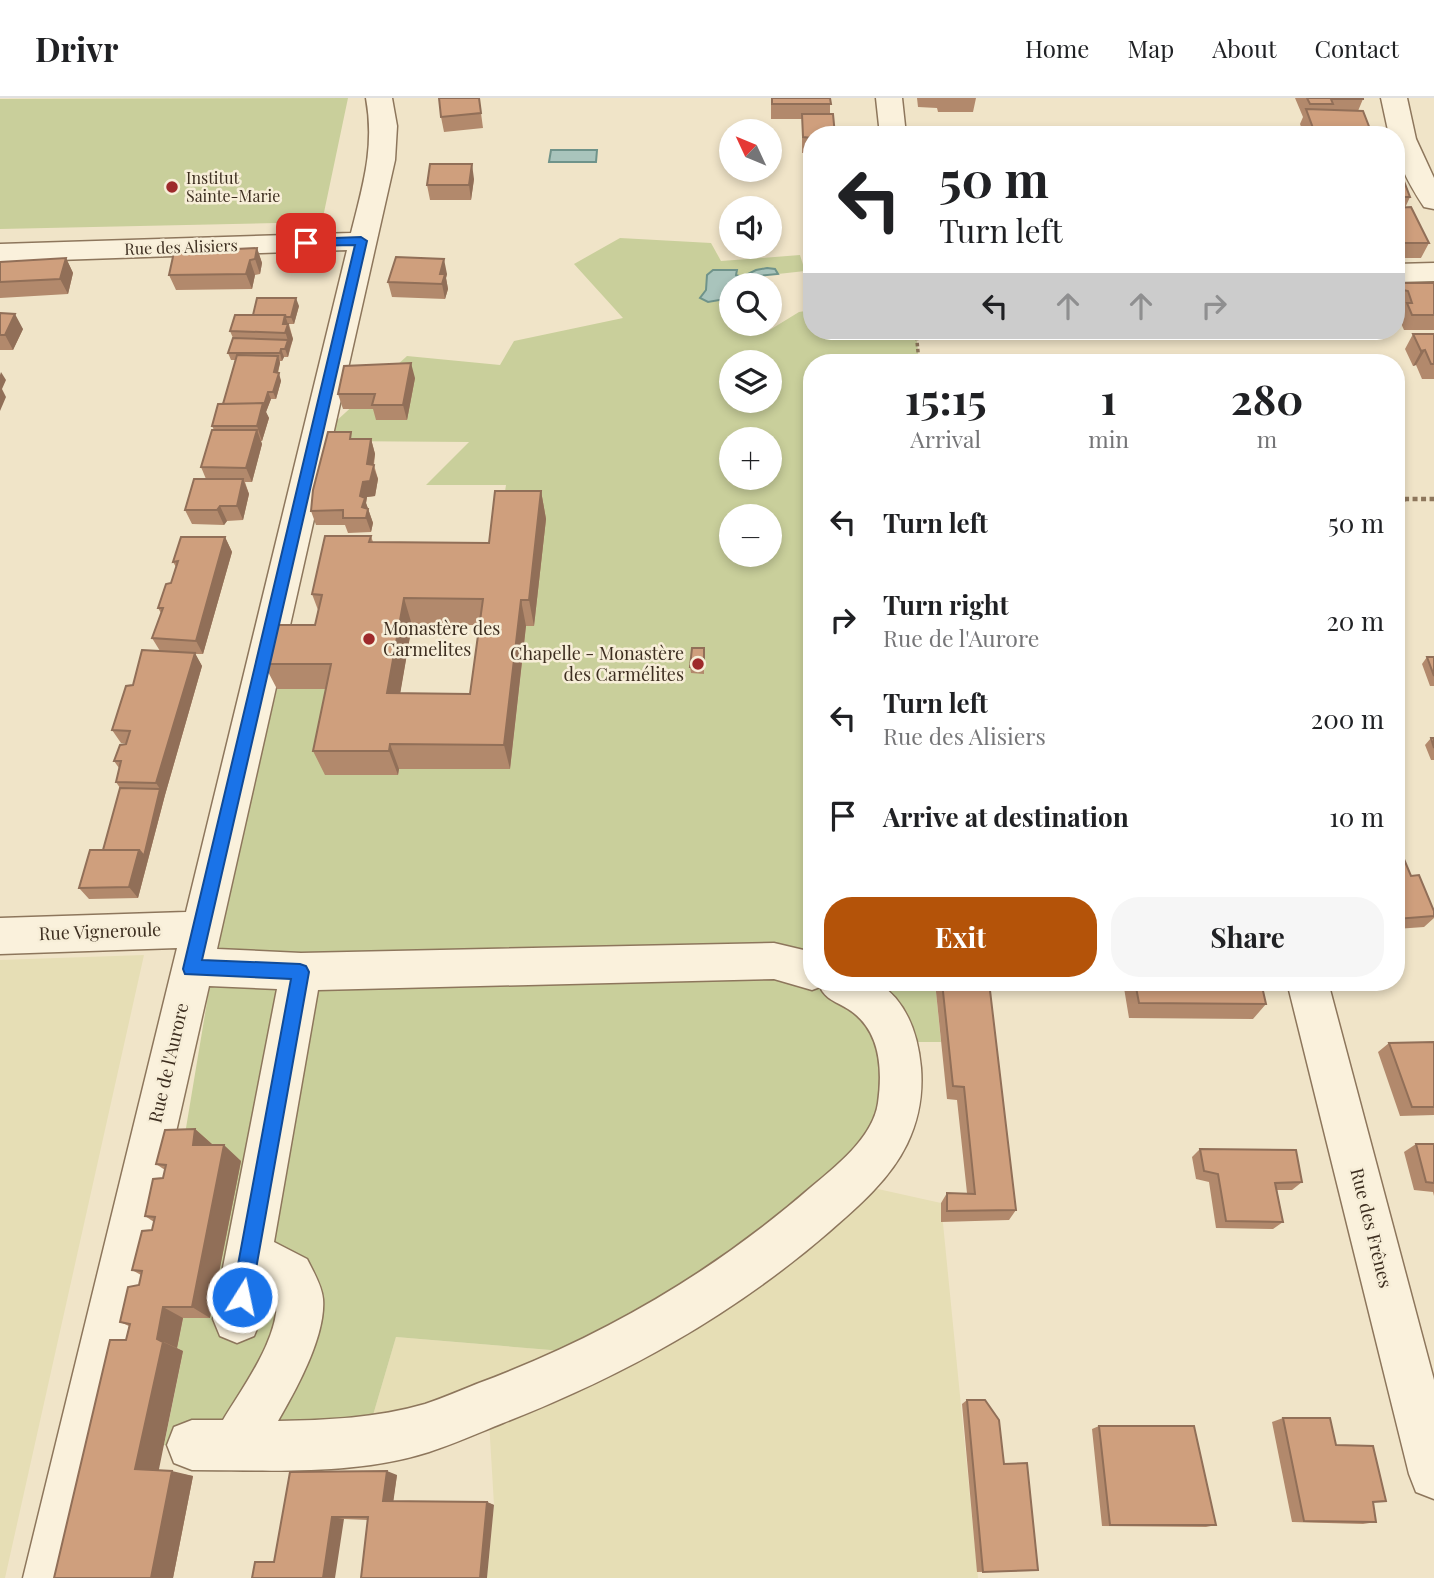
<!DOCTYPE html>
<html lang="en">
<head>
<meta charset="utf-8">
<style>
  body { margin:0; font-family:"Playfair Display",serif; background:#f6f6f6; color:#202124; height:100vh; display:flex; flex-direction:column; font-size:26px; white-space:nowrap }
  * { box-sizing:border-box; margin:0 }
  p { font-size:23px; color:#757577 }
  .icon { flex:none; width:38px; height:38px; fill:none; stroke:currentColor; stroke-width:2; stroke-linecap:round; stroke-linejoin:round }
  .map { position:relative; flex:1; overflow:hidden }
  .details { position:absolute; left:803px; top:256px; width:602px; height:637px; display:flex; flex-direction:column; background:#fff; border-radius:28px; box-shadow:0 4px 10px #0003 }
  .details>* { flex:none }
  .hud { position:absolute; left:803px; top:28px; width:602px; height:214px; border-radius:28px; box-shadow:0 4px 10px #0003; background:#fff; color:#202124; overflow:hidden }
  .needle { width:46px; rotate:314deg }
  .tools { position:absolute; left:719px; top:21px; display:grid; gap:14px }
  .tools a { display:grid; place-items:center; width:63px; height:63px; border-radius:50%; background:#fff; box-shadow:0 4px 10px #0003; font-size:35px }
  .pin { position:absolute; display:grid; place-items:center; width:60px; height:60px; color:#fff; margin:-30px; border-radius:14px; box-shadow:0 4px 10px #0006 }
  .me { position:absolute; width:77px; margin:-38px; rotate:10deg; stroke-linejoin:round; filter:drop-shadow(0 0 5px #0008) }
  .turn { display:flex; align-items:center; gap:24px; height:147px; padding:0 21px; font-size:32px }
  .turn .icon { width:91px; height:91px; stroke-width:2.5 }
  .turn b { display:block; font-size:49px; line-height:60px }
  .lanes { display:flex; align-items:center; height:66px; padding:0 21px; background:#0003; justify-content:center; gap:35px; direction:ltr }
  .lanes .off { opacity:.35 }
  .eta { display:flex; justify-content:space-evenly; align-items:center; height:119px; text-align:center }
  .eta b { font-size:42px; font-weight:700; line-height:49px }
  .action { display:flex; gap:14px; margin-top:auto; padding:14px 21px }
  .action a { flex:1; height:80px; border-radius:28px; background:#b45309; color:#fff; font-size:28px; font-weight:700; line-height:80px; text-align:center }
  .action a+a { background:#f6f6f6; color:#202124 }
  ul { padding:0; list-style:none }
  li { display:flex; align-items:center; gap:21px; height:98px; padding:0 21px }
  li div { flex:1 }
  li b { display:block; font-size:26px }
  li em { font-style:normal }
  header { display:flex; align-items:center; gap:42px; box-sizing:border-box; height:98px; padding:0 35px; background:#fff; border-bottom:2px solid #e0e0e0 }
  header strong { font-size:33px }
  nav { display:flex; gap:38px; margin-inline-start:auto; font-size:24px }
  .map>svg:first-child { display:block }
  .farmland { fill:#e6deb5 }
  .green { fill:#c9cf9b; fill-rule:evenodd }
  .water { fill:#a9c4bc; stroke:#6f938a; stroke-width:2 }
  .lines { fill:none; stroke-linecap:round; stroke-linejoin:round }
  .minor-casing { stroke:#8d765c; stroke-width:3 }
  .path-far1 { stroke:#8d765c; stroke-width:3.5; stroke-dasharray:3.5 2.5; stroke-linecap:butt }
  .path { stroke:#8d765c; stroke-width:4.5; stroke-dasharray:5 3.5; stroke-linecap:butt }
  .minor { fill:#faf1dc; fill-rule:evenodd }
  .wall { fill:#b2896c; fill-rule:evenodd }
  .shaded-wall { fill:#916f58 }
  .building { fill:#cf9f7d; stroke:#916f58; stroke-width:2; fill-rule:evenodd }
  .route { fill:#1a73e8; stroke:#114b97; stroke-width:2 }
  .poi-dot { fill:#9e2a2b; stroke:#f7eed8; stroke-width:2.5 }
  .labels { text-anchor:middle; stroke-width:5; stroke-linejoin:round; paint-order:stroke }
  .far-poi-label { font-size:16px; fill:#3d2e20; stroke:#f7eed8; text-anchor:start }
  .far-street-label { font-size:16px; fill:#3d2e20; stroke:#f7eed8 }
  .poi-label { font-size:18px; fill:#3d2e20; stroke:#f7eed8; text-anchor:start }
  .street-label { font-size:18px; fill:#3d2e20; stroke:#f7eed8 }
</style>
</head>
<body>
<header>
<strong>Drivr</strong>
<nav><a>Home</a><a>Map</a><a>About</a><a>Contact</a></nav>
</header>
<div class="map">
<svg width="1434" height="1480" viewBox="0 0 1434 1480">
  <rect width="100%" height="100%" fill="#f0e4c8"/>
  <path class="farmland" d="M144 857 5 1480H0V862Z
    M851 1085 941 1105 978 1480H487L494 1407 488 1306 366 1341 396 1239 611 1257Z"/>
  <path class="green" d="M348 0 322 124 0 131V1Z
    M620 140 711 145 721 163 800 157 805 173 778 176 775 171 742 179 736 177 707 180 706 192 719 203 731 200 732 226H758L768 233 799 214 812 212V233H894L917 243 919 264H812V884H935L941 944H899L889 1037 611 1257 396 1239 366 1341 337 1346 164 1347 183 1253 177 1250 183 1220V1048L217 844 277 591H342L398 677 399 671H510L526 528H534L545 421 501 420 506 387H426L469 344 329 343 333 326 407 258 500 267 514 243 623 220 574 166ZM732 264H770V303H732ZM732 341H770V380H732ZM732 418H770V457H732Z"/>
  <path class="water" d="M551 52H597L596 64H549Z
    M767 170 775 171 778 176 758 178 746 184 745 187H732L731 200 708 204 700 200 706 192 707 177 713 172H737L736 177 742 179 756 172Z"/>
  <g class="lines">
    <g class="minor-casing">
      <path id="minor" d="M366 0H392L397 28 395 62 217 851 301 855 774 845 812 854V884H877C907 903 918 936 921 970 923 997 919 1021 907 1046 890 1081 859 1108 830 1133 732 1218 623 1278 503 1325 478 1335 454 1346 429 1354 353 1378 270 1372 192 1372L174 1365 167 1347 174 1329 192 1322H223C242 1290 286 1232 275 1193L266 1189 261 1221 254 1238 237 1245 220 1238 213 1221 277 891 209 888 75 1480H23L177 850 0 856V820L186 814 347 152 0 164V146L351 135C363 87 375 49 366 0ZM774 881 812 892 820 889C825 901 837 904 848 911 880 931 883 969 878 1005 873 1040 835 1069 810 1090 711 1176 602 1239 479 1285 461 1292 443 1300 425 1306 377 1320 327 1322 278 1323 296 1292 326 1238 323 1201 322 1188 313 1173 307 1161L274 1144 318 892Z
        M876 0H902L906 37H880Z
        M1381 0H1407L1416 41 1434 80V111L1424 109C1409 86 1396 64 1396 37H1389Z
        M1434 165V183L1396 184V166Z
        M1287 884H1328L1434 1282V1401L1416 1394 1409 1376Z"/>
    </g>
    <path class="path-far1" d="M916 233 919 264"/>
    <path class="path" d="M1396 404 1406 401H1434"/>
    <use href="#minor" class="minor"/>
  </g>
  <path class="wall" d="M479 0 483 30 444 34 441 19Z
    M771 0H830V16L812 37V148L809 107 810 94H806V55H802V21H771Z
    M917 0H976L973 14H938L937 10 918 9Z
    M1295 0H1363V1L1358 13 1370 31 1368 37H1304L1300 26 1303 19Z
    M1396 78 1410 99 1405 110 1429 145 1421 160H1396Z
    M474 81 471 102H430L427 87Z
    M257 150 262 165 260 176 255 177 252 191 176 192 169 177Z
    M66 160 73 175 68 196 0 200V164Z
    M811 166H812V207H811L810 182Z
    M447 176 446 180 448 191 445 201 392 199 388 184Z
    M1401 185H1434V232H1404L1399 221 1402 214 1400 208H1396V194Z
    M299 208 294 226H289L293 241 288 259H284L282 263H280V265L278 275 281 283 276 301H271L266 314 269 320 262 343H261L262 346 252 384H245L249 396 243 422 227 423 224 427 192 426 185 412 206 381 201 369 214 332 212 328 223 306 236 262H231L228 255 233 240 230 233 253 217Z
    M0 215 23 231 13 252H0Z
    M952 233H996L995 239H953Z
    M1017 233H1070L1068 238 1018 237Z
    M1110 233H1160L1110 234Z
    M1252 233H1331L1328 238H1254Z
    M1413 236H1434V281H1422L1416 267 1413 268 1405 251Z
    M415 280 407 322H376L373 311H343L338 296Z
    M353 341H371L375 356 374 367 378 381 375 398 367 399 366 405 373 425 371 434 348 435 345 427H316L311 413Z
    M541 393 546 421 534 528H526L510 671H399L398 677H325L313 653 326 591H277L264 566 315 527 318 512 312 496 371 438 373 444 489 445ZM412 527H479L470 596 400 595Z
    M225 439 232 454 203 556H195L202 568 165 697 138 800 89 801 79 790 103 752 120 690 116 684 119 670 114 663 126 645H121L112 632 133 587 160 553 152 540 161 515 158 510 171 485 176 469 173 464Z
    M704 550V576L691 575 690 569Z
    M1427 559H1434V588H1430L1422 566Z
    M1431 640H1434V662H1431L1425 647Z
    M1396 742 1411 778 1434 813V820L1424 829 1396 831Z
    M935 884H989L1016 1112 1009 1122 941 1124V1105L947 1095H967L957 1002 947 1001Z
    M1123 884H1261L1266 906 1253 921 1129 920Z
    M1434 944V1017L1400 1018 1378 954 1389 945Z
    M195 1031 213 1047 241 1063 210 1220H183L177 1250 183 1253 158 1372 193 1378 173 1480 126 1242 129 1228 120 1224 139 1187 141 1177 132 1172 152 1132 154 1124 145 1118 163 1080 165 1072 156 1066Z
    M1416 1046H1434V1098L1433 1094 1414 1092 1404 1054Z
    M1200 1051 1302 1084 1292 1092H1277L1283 1124 1273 1131 1216 1130 1209 1084 1196 1081 1192 1059Z
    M967 1302 1004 1366 1032 1473 977 1474 962 1306Z
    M1283 1320 1336 1347 1373 1404 1376 1424 1363 1426 1292 1424 1272 1324Z
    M1099 1328 1216 1427 1206 1429 1102 1428 1092 1331Z
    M290 1374 397 1377 393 1403 487 1404 494 1407 368 1422 344 1421 274 1464Z"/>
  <path class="shaded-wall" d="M472 66 474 81 471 102 469 87Z
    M257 150 262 165 260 176 255 161Z
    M66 160 73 175 68 196 60 181Z
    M444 161 447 176 446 180 448 191 445 201 440 176Z
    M250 162 255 177 252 191 246 176Z
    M296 200 299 208 294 226 291 219Z
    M15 216 23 231 13 252 5 237Z
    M285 217 293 241 290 250 283 226Z
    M288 242 290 250 288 259 285 251Z
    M281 251 284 259 282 263 280 255Z
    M1425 252 1416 267 1413 268 1421 253Z
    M278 258 280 265 276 281 274 274Z
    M411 265 415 280 407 322 403 307Z
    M1 274 6 282 2 291 6 299 0 313V277Z
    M279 275 281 283 276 301 273 294Z
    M268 294 271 301 266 314 269 320 262 343 257 328 263 305Z
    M257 332 262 346 252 384 246 370Z
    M371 341 375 356 373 368 378 381 375 398 367 399 366 405 373 425 371 434 362 409 360 398 367 366Z
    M243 381 249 396 243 422 237 408Z
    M541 393 546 421 534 528 529 502Z
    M220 408 227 423 224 427 217 412Z
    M225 439 232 454 203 556 196 543Z
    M404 500 412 527 396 620 387 595Z
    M521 502 526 528 510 671 504 647Z
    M195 555 202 568 165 697 138 800 129 789 139 752 160 691 156 685Z
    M390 646 399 671 398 677 389 653Z
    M195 1031 213 1047H193Z
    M224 1047 241 1063 210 1220 192 1209Z
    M163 1209 183 1220 177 1250 157 1241Z
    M163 1244 183 1253 158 1376 135 1371Z
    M172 1373 193 1378 173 1480H151Z
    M387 1373 397 1377 393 1406 383 1403Z
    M487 1404 494 1407 487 1480H480Z
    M332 1419 344 1421 335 1480H323Z"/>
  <path class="building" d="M439 0H479L481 15 441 19Z
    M772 0H830L831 6H772Z
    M1307 0H1363V1H1331L1333 6H1310Z
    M1306 11 1363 13 1370 31 1313 30Z
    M802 16H833L835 37H812V40L803 39Z
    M950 31 951 37H924V32Z
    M806 53H812V78H807Z
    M430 66H472L469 87H427Z
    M1396 78H1402L1410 99H1396Z
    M810 91H812V116Z
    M1411 109 1429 145H1396V110Z
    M257 150 255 161 250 162 246 176 169 177 174 154Z
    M396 159 444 161 440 176H445L442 186 388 184Z
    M66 160 60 181 0 184V164Z
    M1401 185H1434V217H1412L1407 205H1412L1408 193 1403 192Z
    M257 200H296L291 219H286L285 217H253Z
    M0 215 15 216 5 237H0Z
    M235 217H285L283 226H288L285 235 230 233Z
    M1413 236H1434V266H1431L1425 252 1421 253Z
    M233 240 288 242 285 251H281L280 255H228Z
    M237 257 278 258 274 274 279 275 273 294H268L264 307 263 305 223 306Z
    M411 265 403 307H372L375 296H338L344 268Z
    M263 305 257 328H212L218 306Z
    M212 332H257L246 370 201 369Z
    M328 334H351L350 341H371L367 366 374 367 370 383 363 384 360 398 365 400 362 409 368 411 366 420H343V412L311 413 313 392Z
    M194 381H243L237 408H220L217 412H185Z
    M495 393H541L529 502H521L504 647 390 646 389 653H313L331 566H264L274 527H315L322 497 312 496 325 438H371L369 444 489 445ZM404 500 483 501 470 596 387 595Z
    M181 439H225L196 543 152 540 163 510H158L166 486 171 485 178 463 173 464Z
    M692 550H704V569H690Z
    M142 552 195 555 156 685 116 684 121 663H114L120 647 126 646 130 633 112 632 126 588 133 587Z
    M1427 559H1434V578Z
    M1431 640H1434V650Z
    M120 690 160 691 144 758 139 752H103Z
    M1396 722 1401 734H1396Z
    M1396 742 1411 778 1419 777 1434 813V818L1396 821Z
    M90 752H139L129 789 79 790Z
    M942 884H989L1016 1112 947 1113V1095L975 1096 964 989 953 988Z
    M1135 884H1261L1266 906 1139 905Z
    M1434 944V1009H1412L1389 945Z
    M195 1031 193 1047H224L192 1209H163L157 1241 163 1244 135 1371 172 1373 151 1480H54L110 1242H126L130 1226 120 1224 128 1189 139 1187 142 1173 132 1172 142 1133 152 1132 155 1119 145 1118 153 1081 163 1080 166 1067 156 1066 165 1032Z
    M1416 1046H1434V1085L1426 1084Z
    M1200 1051 1296 1052 1302 1084 1275 1085 1283 1124 1226 1123 1218 1076 1204 1073Z
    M967 1302H985L999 1322 1004 1366 1027 1365 1038 1472 983 1474Z
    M1283 1320H1330L1336 1347 1373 1348 1386 1403 1373 1404 1376 1424 1304 1423Z
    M1099 1328H1194L1216 1427H1110Z
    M387 1373 383 1403 487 1404 480 1480H361L368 1419H332L323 1480H252L255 1464H274L290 1374Z"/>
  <path class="route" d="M361 139 367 143 202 862 300 866 306 868 309 874 251 1199 248 1206 242 1209 235 1206 232 1199 291 881 185 876 183 871 355 147 306 148 300 145 306 141Z"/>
  <g class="poi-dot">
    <circle cx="172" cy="89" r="7"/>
    <circle cx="369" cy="541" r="7"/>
    <circle cx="698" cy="566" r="7"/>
  </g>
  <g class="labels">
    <g class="far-poi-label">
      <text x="186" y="86">Institut<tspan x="186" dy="18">Sainte-Marie</tspan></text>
    </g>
    <g class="far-street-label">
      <text transform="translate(181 149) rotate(-2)" y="6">Rue des Alisiers</text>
    </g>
    <g class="poi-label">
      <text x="383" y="537">Monastère des<tspan x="383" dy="21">Carmelites</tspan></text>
      <text x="684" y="562" text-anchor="end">Chapelle - Monastère<tspan x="684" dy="21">des Carmélites</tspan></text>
    </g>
    <g class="street-label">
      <text transform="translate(100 834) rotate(-2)" y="6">Rue Vigneroule</text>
      <text transform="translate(169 965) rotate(-77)" y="6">Rue de l'Aurore</text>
      <text transform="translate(1371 1130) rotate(76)" y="6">Rue des Frênes</text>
    </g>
  </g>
</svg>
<div class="tools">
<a><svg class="needle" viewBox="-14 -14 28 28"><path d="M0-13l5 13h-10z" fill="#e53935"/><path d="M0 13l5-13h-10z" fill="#757577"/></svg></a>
<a><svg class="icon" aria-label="sound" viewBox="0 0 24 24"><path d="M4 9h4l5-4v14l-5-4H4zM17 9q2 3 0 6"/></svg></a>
<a><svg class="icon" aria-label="search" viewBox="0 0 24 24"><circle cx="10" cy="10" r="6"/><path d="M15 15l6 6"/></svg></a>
<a><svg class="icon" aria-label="layers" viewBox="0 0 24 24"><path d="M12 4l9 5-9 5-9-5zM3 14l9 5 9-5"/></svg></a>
<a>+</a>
<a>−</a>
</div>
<div class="pin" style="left:306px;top:145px;background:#d93025"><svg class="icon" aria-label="arrive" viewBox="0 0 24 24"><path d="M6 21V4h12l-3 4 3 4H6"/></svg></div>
<svg class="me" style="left:242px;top:1199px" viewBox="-20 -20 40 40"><circle r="17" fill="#1a73e8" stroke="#fff" stroke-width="3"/><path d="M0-11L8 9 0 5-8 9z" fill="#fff"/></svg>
<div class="hud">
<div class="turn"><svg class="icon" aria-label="left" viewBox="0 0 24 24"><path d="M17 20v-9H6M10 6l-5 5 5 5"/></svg><div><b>50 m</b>Turn left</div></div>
<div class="lanes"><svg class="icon" aria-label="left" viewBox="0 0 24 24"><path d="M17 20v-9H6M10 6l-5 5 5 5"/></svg><svg class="icon off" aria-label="ahead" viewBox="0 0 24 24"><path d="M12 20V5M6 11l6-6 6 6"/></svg><svg class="icon off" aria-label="ahead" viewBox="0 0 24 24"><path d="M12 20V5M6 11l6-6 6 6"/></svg><svg class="icon off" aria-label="right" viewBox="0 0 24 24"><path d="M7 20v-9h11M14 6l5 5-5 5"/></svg></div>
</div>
<section class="details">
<div class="eta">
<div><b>15:15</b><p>Arrival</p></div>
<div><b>1</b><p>min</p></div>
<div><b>280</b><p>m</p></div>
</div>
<ul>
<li><svg class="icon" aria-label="left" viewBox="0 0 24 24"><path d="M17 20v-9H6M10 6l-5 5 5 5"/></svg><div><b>Turn left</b></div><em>50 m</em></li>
<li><svg class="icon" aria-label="right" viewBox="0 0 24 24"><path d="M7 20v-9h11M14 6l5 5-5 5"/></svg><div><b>Turn right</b><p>Rue de l'Aurore</p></div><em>20 m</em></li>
<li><svg class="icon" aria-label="left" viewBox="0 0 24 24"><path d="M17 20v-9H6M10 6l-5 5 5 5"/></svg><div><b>Turn left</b><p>Rue des Alisiers</p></div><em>200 m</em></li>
<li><svg class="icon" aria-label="arrive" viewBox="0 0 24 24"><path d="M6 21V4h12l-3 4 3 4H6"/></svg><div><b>Arrive at destination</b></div><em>10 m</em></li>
</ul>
<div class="action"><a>Exit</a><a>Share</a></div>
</section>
</div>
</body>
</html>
